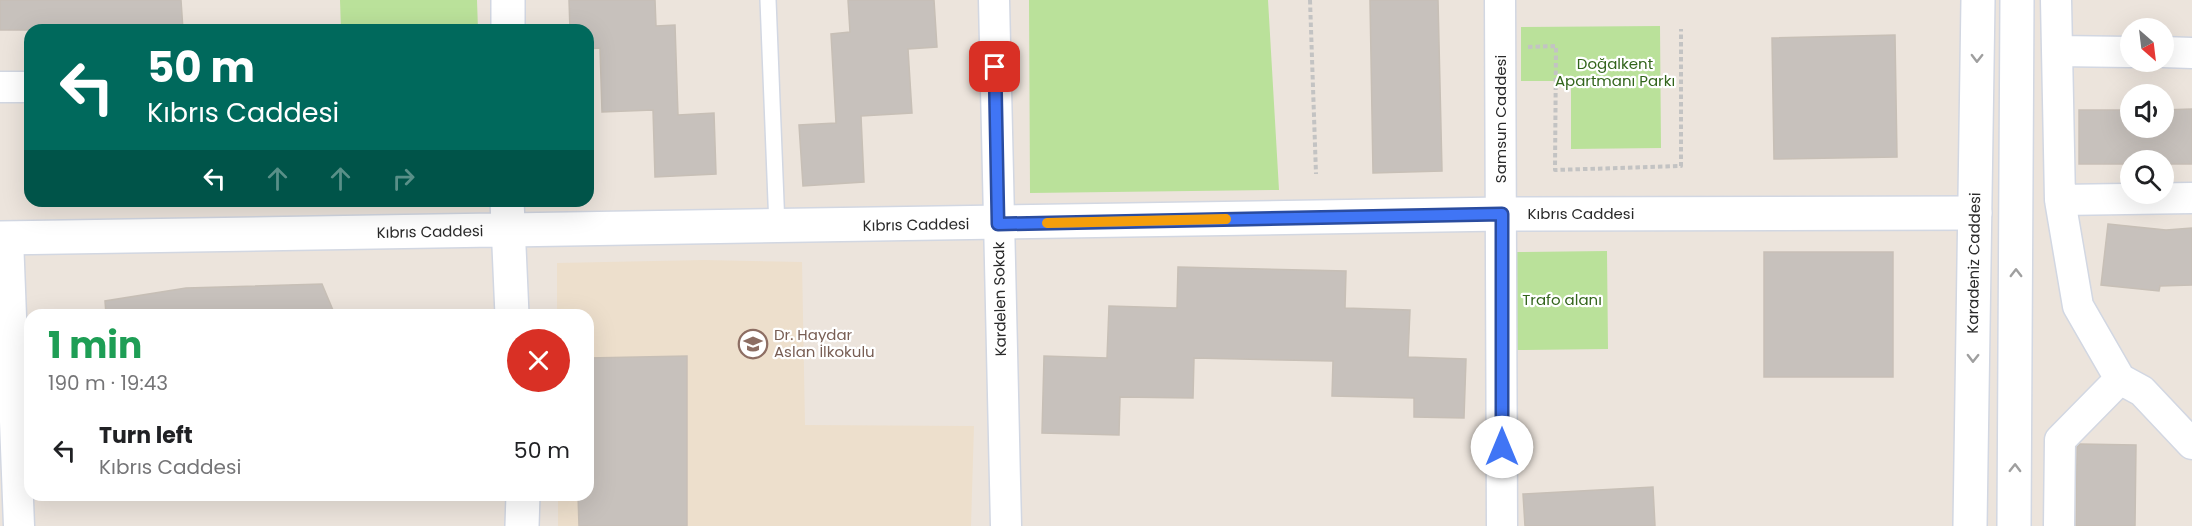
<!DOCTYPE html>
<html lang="en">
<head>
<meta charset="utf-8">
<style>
  body { margin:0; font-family:Poppins,sans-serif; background:#f2f2f2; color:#202124; height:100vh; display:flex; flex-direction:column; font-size:22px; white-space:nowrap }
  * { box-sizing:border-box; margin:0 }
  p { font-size:20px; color:#757577 }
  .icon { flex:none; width:33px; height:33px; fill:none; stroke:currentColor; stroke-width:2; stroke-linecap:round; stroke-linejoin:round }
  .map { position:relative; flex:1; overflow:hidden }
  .details { position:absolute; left:24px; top:309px; width:570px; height:192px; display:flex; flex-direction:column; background:#fff; border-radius:18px; box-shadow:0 6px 24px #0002 }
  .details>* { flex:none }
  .guide { position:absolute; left:24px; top:24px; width:570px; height:183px; border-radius:18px; box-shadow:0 6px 24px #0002; background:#00695c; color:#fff; overflow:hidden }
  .needle { width:39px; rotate:152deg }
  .fabs { position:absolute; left:2120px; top:18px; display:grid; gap:12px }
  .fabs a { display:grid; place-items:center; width:54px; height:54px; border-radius:50%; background:#fff; box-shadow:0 6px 24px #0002; font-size:30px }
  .pin { position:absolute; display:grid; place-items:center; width:51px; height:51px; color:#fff; margin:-26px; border-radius:12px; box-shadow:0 3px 9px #0006 }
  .me { position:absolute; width:66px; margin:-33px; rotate:0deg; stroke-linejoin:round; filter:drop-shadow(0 0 4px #0008) }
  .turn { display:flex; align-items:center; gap:21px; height:126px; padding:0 24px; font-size:27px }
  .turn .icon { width:78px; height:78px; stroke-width:2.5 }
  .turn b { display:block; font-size:42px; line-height:51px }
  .lanes { display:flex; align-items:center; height:57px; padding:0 24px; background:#0003; justify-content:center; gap:30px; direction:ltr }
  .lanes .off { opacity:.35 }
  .round { display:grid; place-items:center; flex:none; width:63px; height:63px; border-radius:32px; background:#f2f2f2 }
  .summary { display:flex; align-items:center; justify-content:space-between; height:102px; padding:0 24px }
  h1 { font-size:36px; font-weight:700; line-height:45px; color:#1e9e55 }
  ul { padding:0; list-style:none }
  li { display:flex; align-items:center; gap:18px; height:78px; padding:0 24px }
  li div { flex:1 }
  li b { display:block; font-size:22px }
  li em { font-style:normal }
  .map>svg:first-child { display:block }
  .education { fill:#eddfcc }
  .green { fill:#bae19a }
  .building { fill:#c7c1bc; stroke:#c7bfb6; stroke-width:1.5 }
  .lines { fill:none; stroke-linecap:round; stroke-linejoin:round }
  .service-casing { stroke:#d2d7e2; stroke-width:18 }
  .minor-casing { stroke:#d2d7e2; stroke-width:33 }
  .tertiary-casing { stroke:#d2d7e2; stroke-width:36 }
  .secondary-casing { stroke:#d2d7e2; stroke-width:36 }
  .path { stroke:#c3c3c3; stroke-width:4; stroke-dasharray:4.5 3; stroke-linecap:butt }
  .service { stroke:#fff; stroke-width:15 }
  .minor { stroke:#fff; stroke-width:30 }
  .tertiary { stroke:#fff; stroke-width:33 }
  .secondary { stroke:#fff; stroke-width:33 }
  .oneway { stroke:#9f9f9f }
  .route-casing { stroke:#2a4c9f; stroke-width:15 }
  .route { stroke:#4075f5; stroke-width:10 }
  .slow { stroke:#f59e0b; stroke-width:10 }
  .labels { text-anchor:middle; stroke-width:4.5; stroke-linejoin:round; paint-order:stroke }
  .park-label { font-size:15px; fill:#33651c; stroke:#fff }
  .street-label { font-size:15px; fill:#2a2a2a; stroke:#fff }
  .education-label { font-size:15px; fill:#785e54; stroke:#fff; text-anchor:start }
</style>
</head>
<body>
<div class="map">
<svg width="2192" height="526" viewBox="0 0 2192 526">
  <rect width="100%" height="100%" fill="#ece4dc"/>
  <path class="education" d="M704 260 802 262 805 425 974 426 971 526H558V495H588V315H557V263Z"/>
  <path class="green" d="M340 0H477L478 30H341Z
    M1029 0H1268L1279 190 1030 193Z
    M1660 26 1661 148 1571 149V81H1521V27Z
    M1607 251 1608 349 1516 350 1515 252Z"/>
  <path class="building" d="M0 0H181L183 30H0Z
    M569 0H655L656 26 675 25 678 115 714 113 716 174 655 177 653 110 602 112 600 48 588 49V30H570Z
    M848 0H934L937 47 908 49 912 113 861 116 864 182 803 186 799 125 836 123 831 34 850 32Z
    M1370 0H1438L1442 171 1373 173Z
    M1895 35 1897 157 1774 159 1772 38Z
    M2192 109V164H2163V160H2130V164H2079V110H2130V128H2163V110Z
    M2108 224 2166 230 2192 228V285L2160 286 2159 291 2101 285Z
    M1764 252H1893V377H1764Z
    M1178 267 1346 271 1345 308 1410 310 1408 357 1466 359 1464 418 1414 417V398L1332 396 1333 361 1194 358 1193 398 1120 397 1119 435 1042 433 1044 356 1107 358 1109 306 1177 308Z
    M322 284 335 315H106L105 301 186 288Z
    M687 356V526H579L578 495H588V358Z
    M2080 444 2136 445 2135 526H2076L2077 447Z
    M1653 487 1655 526H1525L1523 494Z"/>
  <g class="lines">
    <g class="service-casing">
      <path id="service" d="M768 0 777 227"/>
    </g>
    <g class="minor-casing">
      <path id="minor" d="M994 0 1006 526
        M1500 0 1502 526
        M2056 0 2060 200 2078 306 2120 379 2142 391 2192 444
        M2057 51 2130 52
        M2163 52 2192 53
        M0 87H30
        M2060 200 2192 198
        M8 238 19 526
        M2059 526 2060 440 2120 379"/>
    </g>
    <g class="tertiary-casing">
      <path id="tertiary" d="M508 30V0
        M507 201 512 315
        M0 238 1502 214 1975 213
        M522 526 523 495"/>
    </g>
    <g class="secondary-casing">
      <path id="secondary" d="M1970 526 1978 0
        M2014 526 2017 0"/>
    </g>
    <path class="path" d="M1310 0 1316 174
      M1528 47 1556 46 1555 170 1681 166V29"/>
    <use href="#service" class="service"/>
    <use href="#minor" class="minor"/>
    <use href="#tertiary" class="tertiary"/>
    <use href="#secondary" class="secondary"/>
  </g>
  <defs><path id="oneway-chevron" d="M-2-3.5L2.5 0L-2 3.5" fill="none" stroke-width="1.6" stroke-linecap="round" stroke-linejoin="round" transform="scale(1.5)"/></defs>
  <g class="oneway">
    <use href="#oneway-chevron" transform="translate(1977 58) rotate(91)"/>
    <use href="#oneway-chevron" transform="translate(2016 273) rotate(-90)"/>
    <use href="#oneway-chevron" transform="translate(1973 358) rotate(91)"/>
    <use href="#oneway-chevron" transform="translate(2015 468) rotate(-89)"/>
  </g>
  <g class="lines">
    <g class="route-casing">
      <path id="route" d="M995 67 998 224 1502 214V447"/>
    </g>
    <use href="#route" class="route"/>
    <path class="slow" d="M1047 223 1226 219"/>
  </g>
  <defs>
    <g id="school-ring" transform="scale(1.5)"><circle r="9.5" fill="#fff" stroke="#8d6e63" stroke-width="1.5"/><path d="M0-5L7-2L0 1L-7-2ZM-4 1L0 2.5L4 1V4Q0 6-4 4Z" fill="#8d6e63"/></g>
  </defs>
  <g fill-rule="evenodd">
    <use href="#school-ring" x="753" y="344"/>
  </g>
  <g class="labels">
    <g class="park-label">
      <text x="1615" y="69">Doğalkent<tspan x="1615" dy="17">Apartmanı Parkı</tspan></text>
      <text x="1562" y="305">Trafo alanı</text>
    </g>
    <g class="street-label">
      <text transform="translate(1501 119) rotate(-90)" y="5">Samsun Caddesi</text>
      <text x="1581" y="219">Kıbrıs Caddesi</text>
      <text transform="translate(916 225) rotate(-1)" y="5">Kıbrıs Caddesi</text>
      <text transform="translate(430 232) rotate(-1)" y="5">Kıbrıs Caddesi</text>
      <text transform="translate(1974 263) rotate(-89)" y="5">Karadeniz Caddesi</text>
      <text transform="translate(1000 299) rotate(-91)" y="5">Kardelen Sokak</text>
    </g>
    <g class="education-label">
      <text x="774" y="340">Dr. Haydar<tspan x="774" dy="17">Aslan İlkokulu</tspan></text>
    </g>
  </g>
</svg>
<div class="fabs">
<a><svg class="needle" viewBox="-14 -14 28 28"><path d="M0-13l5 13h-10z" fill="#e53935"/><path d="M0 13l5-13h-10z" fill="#757577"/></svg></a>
<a><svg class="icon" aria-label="sound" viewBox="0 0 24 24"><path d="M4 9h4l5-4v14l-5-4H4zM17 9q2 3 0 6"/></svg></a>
<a><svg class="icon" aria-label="search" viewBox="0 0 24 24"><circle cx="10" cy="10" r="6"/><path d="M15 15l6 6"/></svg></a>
</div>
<div class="pin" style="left:995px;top:67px;background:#d93025"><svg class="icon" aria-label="arrive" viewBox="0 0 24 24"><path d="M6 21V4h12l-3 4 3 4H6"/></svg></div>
<svg class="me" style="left:1502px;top:447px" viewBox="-20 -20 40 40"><circle r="19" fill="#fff"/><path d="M0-13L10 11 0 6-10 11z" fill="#4075f5"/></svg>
<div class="guide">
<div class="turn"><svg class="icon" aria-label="left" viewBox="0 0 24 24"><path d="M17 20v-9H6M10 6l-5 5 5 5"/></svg><div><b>50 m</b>Kıbrıs Caddesi</div></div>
<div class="lanes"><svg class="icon" aria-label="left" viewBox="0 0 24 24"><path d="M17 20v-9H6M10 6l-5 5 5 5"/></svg><svg class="icon off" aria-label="ahead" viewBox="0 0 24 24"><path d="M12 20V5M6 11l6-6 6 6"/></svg><svg class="icon off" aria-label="ahead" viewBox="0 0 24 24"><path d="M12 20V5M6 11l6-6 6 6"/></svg><svg class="icon off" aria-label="right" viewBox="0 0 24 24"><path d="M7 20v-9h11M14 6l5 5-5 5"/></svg></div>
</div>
<section class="details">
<div class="summary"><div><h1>1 min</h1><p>190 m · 19:43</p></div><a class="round" style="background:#d93025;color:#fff"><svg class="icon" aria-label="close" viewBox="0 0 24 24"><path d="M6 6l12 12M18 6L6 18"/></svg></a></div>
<ul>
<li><svg class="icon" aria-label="left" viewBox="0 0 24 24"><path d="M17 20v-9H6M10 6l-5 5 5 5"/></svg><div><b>Turn left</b><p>Kıbrıs Caddesi</p></div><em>50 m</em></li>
</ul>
</section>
</div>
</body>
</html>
